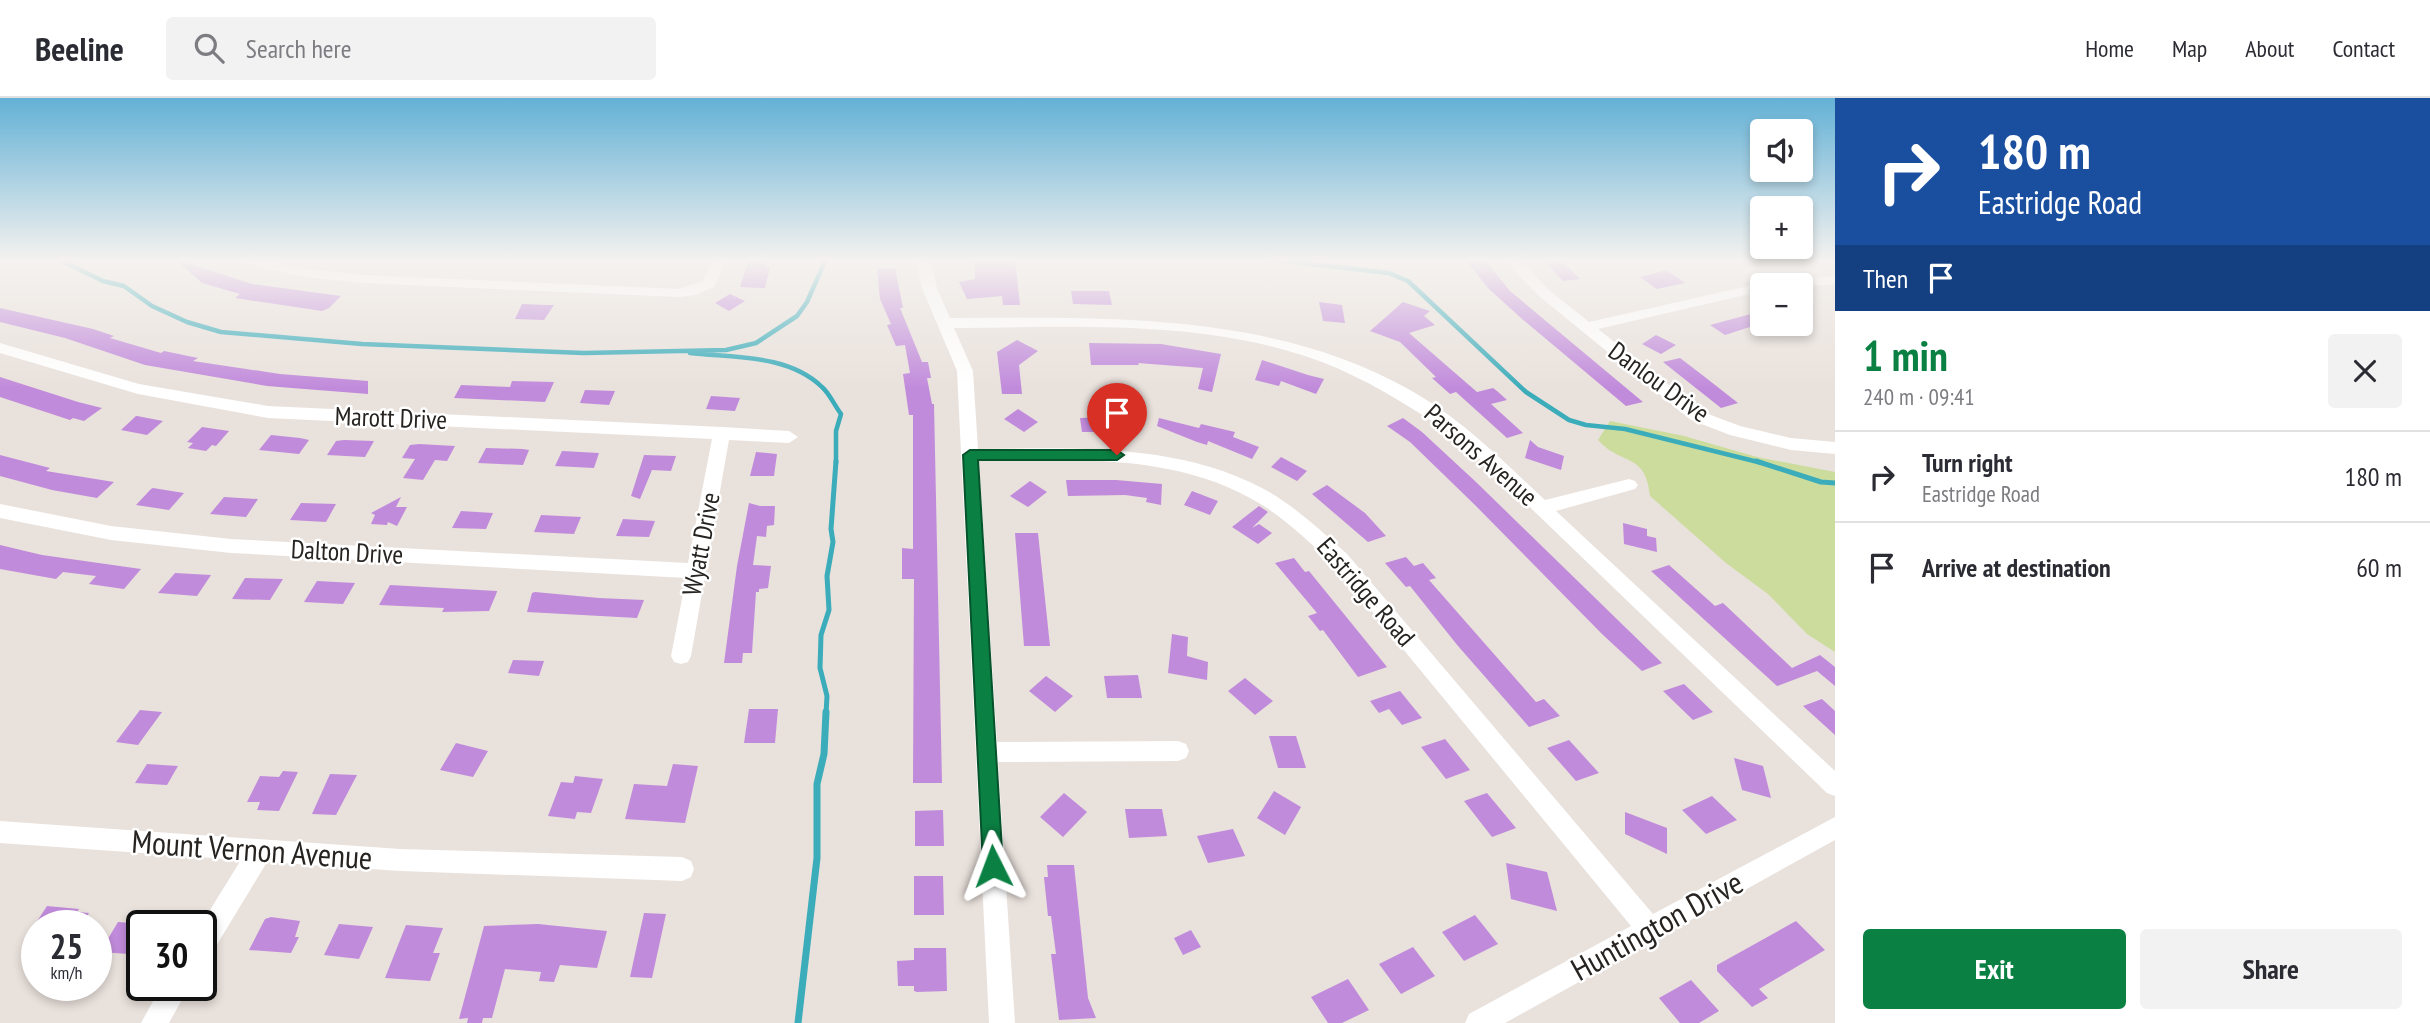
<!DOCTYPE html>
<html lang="en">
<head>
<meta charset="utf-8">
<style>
  body { margin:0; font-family:"PT Sans Narrow",sans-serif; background:#f2f2f3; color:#2b2b33; height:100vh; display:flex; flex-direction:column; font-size:26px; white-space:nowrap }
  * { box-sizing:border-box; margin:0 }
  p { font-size:23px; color:#7c7c81 }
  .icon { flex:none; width:38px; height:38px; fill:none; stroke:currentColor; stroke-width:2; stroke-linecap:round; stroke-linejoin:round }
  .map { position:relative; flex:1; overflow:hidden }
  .drawer { display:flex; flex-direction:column; background:#fff; width:595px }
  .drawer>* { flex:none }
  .banner { background:#1a4fa0; color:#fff; overflow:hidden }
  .controls { position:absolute; left:1750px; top:21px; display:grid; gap:14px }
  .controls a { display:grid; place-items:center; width:63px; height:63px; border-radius:7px; background:#fff; box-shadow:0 4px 10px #0003; font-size:35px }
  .speed { position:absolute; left:21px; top:812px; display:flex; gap:14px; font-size:35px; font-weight:700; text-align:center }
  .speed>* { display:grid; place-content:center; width:91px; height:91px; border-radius:50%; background:#fff; box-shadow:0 4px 10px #0003; line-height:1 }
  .speed small { font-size:18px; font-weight:400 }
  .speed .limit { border:4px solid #111; border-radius:10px; background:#fff; color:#111 }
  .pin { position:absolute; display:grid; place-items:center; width:60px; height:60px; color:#fff; margin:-72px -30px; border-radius:50% 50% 50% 0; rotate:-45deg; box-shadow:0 0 7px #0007 }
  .pin .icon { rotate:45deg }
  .me { position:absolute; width:77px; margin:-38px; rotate:357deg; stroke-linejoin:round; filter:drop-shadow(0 0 5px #0008) }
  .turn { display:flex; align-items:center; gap:24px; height:147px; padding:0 28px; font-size:32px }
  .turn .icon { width:91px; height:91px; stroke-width:2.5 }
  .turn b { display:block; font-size:49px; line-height:60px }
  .then { display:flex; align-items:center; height:66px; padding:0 28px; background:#0003; gap:14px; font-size:26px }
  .round { display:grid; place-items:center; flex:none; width:74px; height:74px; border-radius:7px; background:#f2f2f3 }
  .head { display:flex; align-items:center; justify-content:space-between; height:119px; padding:0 28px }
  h1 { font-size:42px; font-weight:800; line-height:52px; color:#0b8043 }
  .action { display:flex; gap:14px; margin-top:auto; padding:14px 28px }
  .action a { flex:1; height:80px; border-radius:7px; background:#0b8043; color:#fff; font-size:28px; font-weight:800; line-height:80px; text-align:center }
  .action a+a { background:#f2f2f3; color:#2b2b33 }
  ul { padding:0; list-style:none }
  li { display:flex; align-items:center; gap:21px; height:91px; padding:0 28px; border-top:2px solid #e1e1e2 }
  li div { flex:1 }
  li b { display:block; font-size:26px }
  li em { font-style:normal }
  header { display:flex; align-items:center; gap:42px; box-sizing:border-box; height:98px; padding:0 35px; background:#fff; border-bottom:2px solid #e1e1e2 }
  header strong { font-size:33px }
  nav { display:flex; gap:38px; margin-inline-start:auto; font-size:24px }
  .search { width:490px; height:63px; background:#f2f2f3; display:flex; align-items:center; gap:18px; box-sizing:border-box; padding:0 24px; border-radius:7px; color:#7c7c81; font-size:26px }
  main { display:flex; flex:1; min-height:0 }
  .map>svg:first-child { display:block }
  .green { fill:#ccdc9c }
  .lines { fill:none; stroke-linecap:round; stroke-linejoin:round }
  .stream-far2 { stroke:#3bacba; stroke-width:4.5 }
  .stream-far1 { stroke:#3bacba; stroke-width:5 }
  .stream { stroke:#3bacba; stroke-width:7 }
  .building { fill:#c18bdb }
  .minor { fill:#fff; fill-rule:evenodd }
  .route { fill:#0b8043; stroke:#07532c; stroke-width:2 }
  .labels { text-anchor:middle; stroke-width:5; stroke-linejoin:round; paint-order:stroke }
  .street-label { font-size:26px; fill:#262321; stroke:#fff }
  .near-street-label { font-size:32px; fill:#262321; stroke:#fff }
</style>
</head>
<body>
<header>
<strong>Beeline</strong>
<div class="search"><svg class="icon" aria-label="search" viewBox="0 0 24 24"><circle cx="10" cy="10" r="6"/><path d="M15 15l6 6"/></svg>Search here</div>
<nav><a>Home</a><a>Map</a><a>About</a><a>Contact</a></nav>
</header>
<main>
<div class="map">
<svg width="1835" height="925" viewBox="0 0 1835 925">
  <rect width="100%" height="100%" fill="#e9e1dc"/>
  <path class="green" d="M1610 323 1684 338 1757 359 1835 374V554L1807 536 1768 496 1726 465 1650 398C1646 354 1621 368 1598 342Z"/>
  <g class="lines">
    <path class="stream-far2" d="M58 161 103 183 124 188 152 208 187 224 221 234 362 246 584 255 726 252 756 245 797 218 807 204 826 161
      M1268 161 1389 175 1408 183 1526 294 1569 322 1586 327 1625 331 1762 365
      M690 255C734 260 788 256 822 289 830 296 834 307 841 316L836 333V365"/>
    <path class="stream-far1" d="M1756 363 1821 384 1835 385
      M826 616 827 598 820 570 821 537 829 512 827 478 833 444 831 431 836 363"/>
    <path class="stream" d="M798 925 817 760V686L824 656 826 614"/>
  </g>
  <path class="building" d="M175 161 252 186 341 198 329 210 322 213 235 200 240 196 202 185Z
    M749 161H768L765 169H770L765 190 740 189Z
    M975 161H1015L1020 207H1003L1002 198 967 201 959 184 975 181Z
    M1465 161H1484L1510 193 1643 304 1626 308 1521 220 1488 190Z
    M1542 161H1560L1580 181 1563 183Z
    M895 170 903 210H900L922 264H928L931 280H927L932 306H934L942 685H913L914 481H902V450L913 451V317H909L903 276 910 275 905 247 896 248 887 227 891 226 880 201 877 171Z
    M1667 172 1685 185 1657 191 1640 179Z
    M1071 193H1109L1112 207 1073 206Z
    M730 196 745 203 729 213 715 205Z
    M1319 204 1342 207 1345 225 1323 223Z
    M1403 204 1430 213 1424 218 1435 227 1409 235 1477 294 1493 290 1497 293 1507 302 1491 306 1523 335 1507 340 1456 294 1450 296 1432 280 1436 279 1400 244 1370 233Z
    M522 206 547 207H554L544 222 515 221Z
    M0 210 93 231 114 238 110 240 161 255 164 253 198 260 193 263 280 276 368 283V296L267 288 145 267 65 240 0 224Z
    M1762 213V225L1725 237 1710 227Z
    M1656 237 1676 247 1661 256 1642 246Z
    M1017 242 1038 253 1019 267 1022 296H1002L997 254Z
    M1089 245 1161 246 1221 256 1212 294 1198 291 1203 270 1138 265 1139 267H1091Z
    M1680 260 1701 276 1738 305 1721 310 1663 264Z
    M1262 262 1308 277 1324 281 1316 296 1281 283 1279 288 1255 282Z
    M0 279 78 304 102 310 84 323 73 320 70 322 0 299Z
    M512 283 554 284 545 304 454 300 461 287 510 289Z
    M585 292 615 293 609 307 580 305Z
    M711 298 740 300 735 313 706 311Z
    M1018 311 1038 324 1024 334 1004 321Z
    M136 318H137L163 323 147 337 121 332Z
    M1109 319 1112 334H1082L1080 320Z
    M1159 320 1199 330 1201 326 1235 334 1233 339 1259 349 1252 361 1208 343 1207 347 1197 344 1157 328Z
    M1403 320 1422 334 1476 384 1662 565 1642 573 1602 536 1475 407 1410 344 1387 328Z
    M202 329 229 333 216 348 212 347 206 353 188 350 193 345 187 344Z
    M271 337 300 340 309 342 299 356 259 352Z
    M1530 342 1538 349 1564 358 1561 372 1525 360Z
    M336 343 344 342 374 343 365 359 327 357Z
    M419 346 455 348 447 363 435 362 423 382 403 380 415 361 402 360 410 347Z
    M486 350 523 351 529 352 523 367 478 365Z
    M562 353 599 355 594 370 555 368Z
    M756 354 777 356 774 378H750Z
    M0 357 50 370 46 373 114 384 97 400 52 392 0 378Z
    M644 357 676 358 671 373 652 372 640 401 631 398Z
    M1281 359 1307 373 1297 383 1271 369Z
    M1066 382H1116L1162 386 1161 407 1146 404 1147 400 1125 397 1068 398Z
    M1030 383 1047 394 1028 409 1010 398Z
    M1327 387 1365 415 1386 438 1368 444 1312 396Z
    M151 391 153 390 184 395 169 412 136 407Z
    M1192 393 1218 403 1210 417 1184 407Z
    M224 399 258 401 246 419 210 416Z
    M401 399 396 409H407L397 428 388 424 387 427 371 426 375 417 371 415Z
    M301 405 336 406 326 424 290 422Z
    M749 405 760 408H775L774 427 767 428 766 439 757 438 753 467 771 468 768 490 759 491V494H756L752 555H743L742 565H724L737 468Z
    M1259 408 1268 414 1252 430 1259 426 1272 435 1258 446 1232 429Z
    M461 413 493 415 486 431 452 430Z
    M541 417 581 419 574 436 534 434Z
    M623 421 655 423 649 439 616 438Z
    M1623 425 1647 431V438L1656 440 1657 454 1624 446Z
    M1015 435H1038L1050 548H1024Z
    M0 447 42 457 141 471 124 491 89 486 96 478 63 474 56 481 0 471Z
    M1406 459 1414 468 1423 465 1436 480 1429 482 1536 604 1544 601 1560 618 1529 629 1458 548 1410 488 1406 489 1385 465Z
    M1294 460 1305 474 1309 473 1387 569 1358 579 1323 532 1320 533 1308 518 1317 515 1275 465Z
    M1669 467 1715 508 1723 505 1792 570 1820 557 1835 569V588L1817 573 1777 588 1651 473Z
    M175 475 211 477 197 498 158 495Z
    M245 480 283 481 270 502 232 501Z
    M317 483 355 485 343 506 304 504Z
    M390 487 497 493V494L489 513 442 514 444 510 379 507Z
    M535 494 599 500 644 502 637 520 527 514 532 495Z
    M1172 536 1188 539 1187 558 1208 564 1207 582 1168 575Z
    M513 562 544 563 539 578 508 575Z
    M1138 577 1142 600H1107L1104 578Z
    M1046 578 1073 598 1055 614 1029 593Z
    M1245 580 1273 603 1255 617 1228 593Z
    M1684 586 1713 614 1693 622 1663 593Z
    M1400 593 1422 620 1402 627 1389 611 1379 615 1370 603Z
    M1822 601 1835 613V637L1803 608Z
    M749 611H778L775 645H744Z
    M140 612 162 614 138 647 116 644Z
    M1269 638H1296L1306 670H1278Z
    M1445 641 1470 672 1446 681 1421 649Z
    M1569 642 1599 675 1576 683 1547 650Z
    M456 645 488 653 473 679 440 672Z
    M1734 660 1763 668 1771 700 1742 692Z
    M147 666 178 668 167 687 135 685Z
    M673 666 698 668 685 725 625 721 634 686 667 688Z
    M283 673 298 674 279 713 257 712 260 704H247L260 678 279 679Z
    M330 676 357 677 336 717 312 716Z
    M575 678 603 681 591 715 577 714 575 721 548 718 561 684 573 685Z
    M1274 693 1301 709 1285 737 1257 720Z
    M1064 695 1087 714 1063 739 1040 719Z
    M1487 695 1516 730 1492 739 1464 703Z
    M1712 698 1737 722 1706 736 1682 712Z
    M1125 711H1162L1167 738 1129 740Z
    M943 712 944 748H915V713Z
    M1625 714 1667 730V756L1625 736Z
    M1233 731 1245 758 1208 765 1197 738Z
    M1506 765 1547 774 1557 813 1511 801Z
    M1047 767H1074L1088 900 1096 920 1059 922 1051 856H1056L1051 818H1048L1044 779H1048Z
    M914 778H943L944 817H914Z
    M47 808 79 811 77 814 89 815 81 828H34Z
    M644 815 666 816 652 880 630 879Z
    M1475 817 1498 846 1464 863 1442 834Z
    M271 819 300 823 295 839H299L291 855 249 852 265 821Z
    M1796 823 1825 852 1759 891 1768 900 1752 909 1717 873V867Z
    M118 824 147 826 142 828V834L129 856 100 854Z
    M339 826 373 829 359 861 324 857Z
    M538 826 607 833 597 870 560 867 554 884 539 883 541 874 505 871 492 920H483L482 925H467L468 920 459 921 484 828Z
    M406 827 443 830 433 855H440L430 883 385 880Z
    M1191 832 1201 849 1183 857 1174 840Z
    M1413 849 1435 878 1401 896 1379 866Z
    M914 850H946L947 893 917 894 914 893V888H898L897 863 914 862Z
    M1348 881 1369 912 1342 925H1328L1311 899Z
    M1691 882 1719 913 1699 925H1680L1659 900Z"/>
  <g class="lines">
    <path class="minor" d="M239 161H263L298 170 363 177 679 191 703 183 713 161H727L714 189 695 197 679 199 363 185 298 178 241 164Z
      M916 161H930L937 190 950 220C1105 220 1270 213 1410 292 1462 321 1503 363 1545 402L1629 381 1635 383 1638 387 1635 391 1556 413 1835 673V698L1827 695 1459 341C1420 315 1382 290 1339 271 1221 220 1081 229 954 230L973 273 978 351C1074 350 1175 345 1262 390 1294 407 1320 432 1347 456L1653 816 1835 719V742L1505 925H1465L1469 916 1631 828 1333 466C1307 442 1282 417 1250 400 1169 355 1069 362 979 363L997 644 1178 643 1186 646 1189 653 1186 660 1178 663 998 664 1015 925H989L957 273 922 190Z
      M1504 161H1519L1549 192 1589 224 1762 185 1835 178V186L1801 189 1762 187V193L1598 231 1703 314 1740 328 1791 340 1835 344V356L1791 352 1730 337 1691 322 1539 198Z
      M0 245 139 286 268 308 722 329 789 333 798 339 789 345 729 342 691 558 688 564 681 566 674 564 671 558 686 480 231 455 111 442 0 420V406L111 428 231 441 688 465 712 341 268 320 138 296 0 255Z
      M0 723 400 751 682 759 691 763 694 771 691 779 682 783 400 773 267 764 210 858 201 862 200 828 241 762 0 745Z
      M162 887H190L169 925H141Z"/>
  </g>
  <linearGradient id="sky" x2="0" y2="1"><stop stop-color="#63b1d6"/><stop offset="0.56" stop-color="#f5f2ef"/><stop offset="1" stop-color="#f5f2ef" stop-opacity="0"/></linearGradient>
  <rect width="1835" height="290" fill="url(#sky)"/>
  <path class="route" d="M970 352H1117L1124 357 1117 362H978L1003 768 1000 774 993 777 986 774 983 768 963 357Z"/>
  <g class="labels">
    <g class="street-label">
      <text transform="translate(1659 284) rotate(36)" y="9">Danlou Drive</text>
      <text transform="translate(391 320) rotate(2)" y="9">Marott Drive</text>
      <text transform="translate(1481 357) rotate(41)" y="9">Parsons Avenue</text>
      <text transform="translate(701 446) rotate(-79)" y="9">Wyatt Drive</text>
      <text transform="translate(347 454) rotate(3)" y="9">Dalton Drive</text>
      <text transform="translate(1366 494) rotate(49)" y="9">Eastridge Road</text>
    </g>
    <g class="near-street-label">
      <text transform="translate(252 752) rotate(4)" y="11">Mount Vernon Avenue</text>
      <text transform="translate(1657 828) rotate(-29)" y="11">Huntington Drive</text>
    </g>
  </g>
</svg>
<div class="controls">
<a><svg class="icon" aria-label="sound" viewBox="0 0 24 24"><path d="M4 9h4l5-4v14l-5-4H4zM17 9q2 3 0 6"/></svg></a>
<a>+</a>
<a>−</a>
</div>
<div class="speed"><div>25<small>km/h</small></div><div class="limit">30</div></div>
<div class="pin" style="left:1117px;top:357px;background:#d93025"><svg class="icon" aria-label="arrive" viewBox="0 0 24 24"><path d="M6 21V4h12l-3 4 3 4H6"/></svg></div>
<svg class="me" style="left:993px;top:768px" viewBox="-20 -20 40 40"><path d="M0-17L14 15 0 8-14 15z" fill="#0b8043" stroke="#fff" stroke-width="4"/></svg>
</div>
<section class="drawer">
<div class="banner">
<div class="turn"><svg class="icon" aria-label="right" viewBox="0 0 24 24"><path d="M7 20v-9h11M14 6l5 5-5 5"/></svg><div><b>180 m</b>Eastridge Road</div></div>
<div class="then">Then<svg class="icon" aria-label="arrive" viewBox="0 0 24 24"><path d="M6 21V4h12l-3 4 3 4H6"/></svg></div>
</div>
<div class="head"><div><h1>1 min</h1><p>240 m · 09:41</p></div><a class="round"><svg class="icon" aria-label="close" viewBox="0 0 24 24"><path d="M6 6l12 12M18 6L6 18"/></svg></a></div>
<ul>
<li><svg class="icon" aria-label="right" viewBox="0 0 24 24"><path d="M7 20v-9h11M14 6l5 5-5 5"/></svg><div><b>Turn right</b><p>Eastridge Road</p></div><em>180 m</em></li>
<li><svg class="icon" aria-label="arrive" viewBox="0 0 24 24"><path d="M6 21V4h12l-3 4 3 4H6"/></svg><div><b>Arrive at destination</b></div><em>60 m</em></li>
</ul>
<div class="action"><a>Exit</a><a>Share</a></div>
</section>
</main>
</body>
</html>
